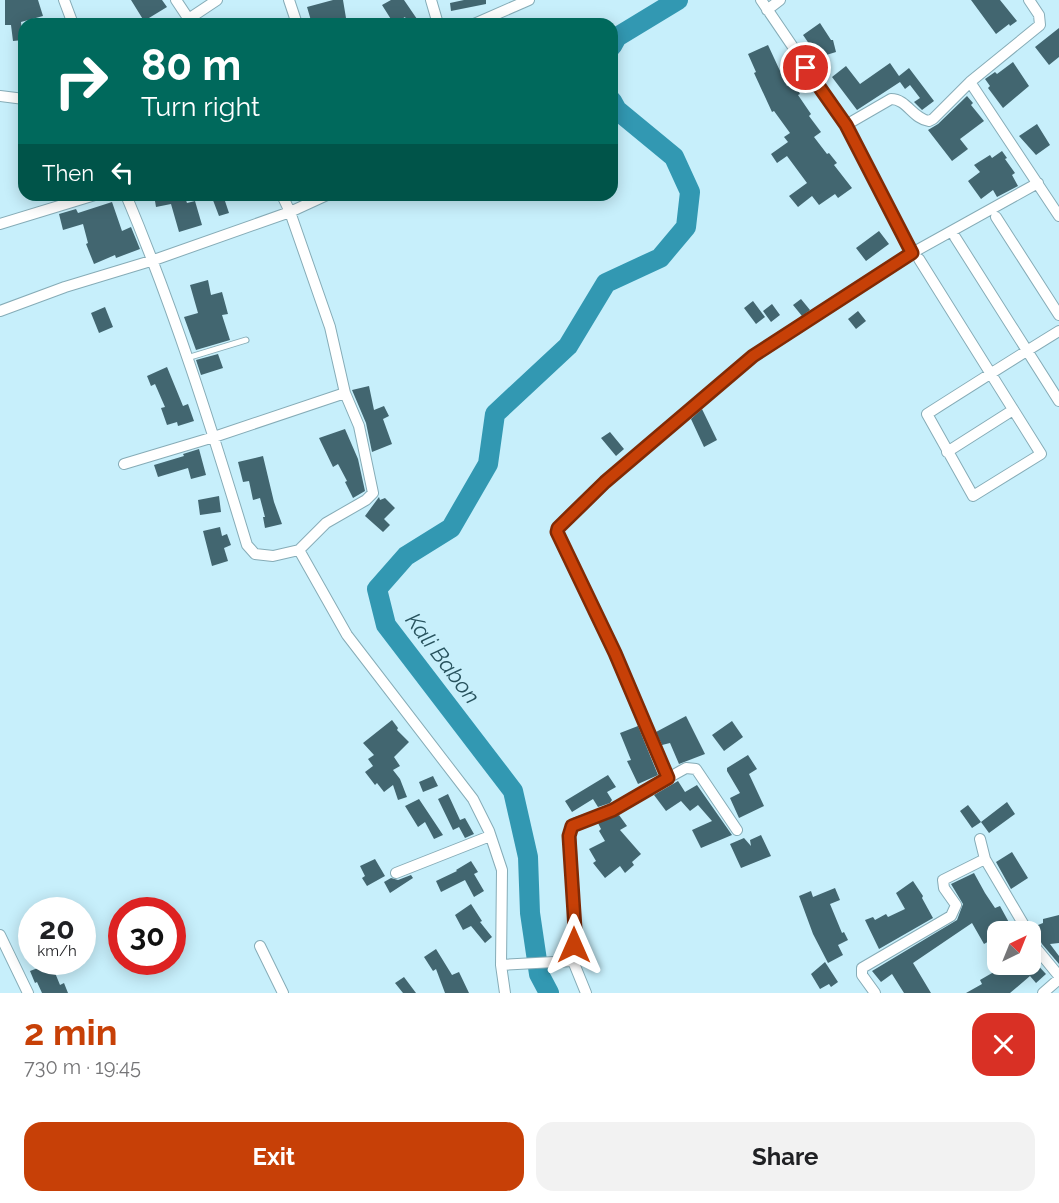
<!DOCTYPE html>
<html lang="en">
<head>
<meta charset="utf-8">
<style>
  body { margin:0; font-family:Raleway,sans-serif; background:#f2f2f2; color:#202124; height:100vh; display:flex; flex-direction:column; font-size:22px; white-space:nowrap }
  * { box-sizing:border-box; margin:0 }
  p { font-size:20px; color:#757577 }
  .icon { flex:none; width:33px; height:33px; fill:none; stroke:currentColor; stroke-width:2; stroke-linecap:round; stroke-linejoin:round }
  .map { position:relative; height:993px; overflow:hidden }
  .panel { display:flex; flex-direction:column; background:#fff; flex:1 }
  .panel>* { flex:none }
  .hud { position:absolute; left:18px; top:18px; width:600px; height:183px; border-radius:18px; box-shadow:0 3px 15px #0003; background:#00695c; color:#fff; overflow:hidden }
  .needle { width:39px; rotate:43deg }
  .fabs { position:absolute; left:987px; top:921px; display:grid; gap:12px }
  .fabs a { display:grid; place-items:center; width:54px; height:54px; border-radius:12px; background:#fff; box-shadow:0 3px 15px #0003; font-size:30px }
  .speed { position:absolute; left:18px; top:897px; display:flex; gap:12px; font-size:30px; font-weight:700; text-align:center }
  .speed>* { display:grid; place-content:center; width:78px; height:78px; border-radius:50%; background:#fff; box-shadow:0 3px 15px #0003; line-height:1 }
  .speed small { font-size:15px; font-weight:400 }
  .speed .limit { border:9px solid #d22; background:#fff; color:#111 }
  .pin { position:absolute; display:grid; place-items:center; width:51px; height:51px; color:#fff; margin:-26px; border:3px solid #fff; border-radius:50%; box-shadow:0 2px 6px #0007 }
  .me { position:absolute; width:66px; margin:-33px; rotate:0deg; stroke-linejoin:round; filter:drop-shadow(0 0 4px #0008) }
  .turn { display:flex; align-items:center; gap:21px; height:126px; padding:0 24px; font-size:27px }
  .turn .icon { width:78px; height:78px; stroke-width:2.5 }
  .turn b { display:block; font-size:42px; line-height:51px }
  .then { display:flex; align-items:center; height:57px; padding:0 24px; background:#0003; gap:12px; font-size:22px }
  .round { display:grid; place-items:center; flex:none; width:63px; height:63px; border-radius:18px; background:#f2f2f2 }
  .overview { display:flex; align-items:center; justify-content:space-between; height:102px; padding:0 24px }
  h1 { font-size:36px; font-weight:700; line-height:45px; color:#c74007 }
  .primary-button { display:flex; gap:12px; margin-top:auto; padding:12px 24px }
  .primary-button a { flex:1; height:69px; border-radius:18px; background:#c74007; color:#fff; font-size:24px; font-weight:700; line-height:69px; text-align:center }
  .primary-button a+a { background:#f2f2f2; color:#202124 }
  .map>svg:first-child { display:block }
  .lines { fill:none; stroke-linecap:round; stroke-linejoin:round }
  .river { stroke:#3298b2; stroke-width:20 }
  .building { fill:#426670 }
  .lane-casing { stroke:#86acb7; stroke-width:7 }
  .street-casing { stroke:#86acb7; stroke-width:12 }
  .lane { stroke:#fff; stroke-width:5 }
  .street { stroke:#fff; stroke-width:10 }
  .route-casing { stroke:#812a05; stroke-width:15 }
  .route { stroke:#c74007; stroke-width:10 }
  .labels { text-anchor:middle; stroke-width:6; stroke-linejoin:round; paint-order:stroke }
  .water-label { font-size:22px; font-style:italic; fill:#27525d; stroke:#c7effb }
</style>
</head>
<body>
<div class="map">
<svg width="1059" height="993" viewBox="0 0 1059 993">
  <rect width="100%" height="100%" fill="#c7effb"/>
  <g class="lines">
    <path class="river" d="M612 46 617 37 678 0
      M549 993 539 974 530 913 528 857 513 791 386 625 377 589 406 556 451 528 488 464 495 414 568 346 606 283 660 258 686 227 690 192 674 157 617 110 612 101"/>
  </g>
  <path class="building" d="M5 0H38L43 16 21 22 23 40 13 41 11 25H5Z
    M131 0H162L167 7 144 21Z
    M333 0H343L347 24H312L307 7Z
    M391 0H404L417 19 408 23 405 17 394 24 382 5Z
    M464 0H486V4L451 11 450 3Z
    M971 0H1000L1017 21 1010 26 1009 24 996 34Z
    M820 23 831 40H833L836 52 823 56 824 59 813 63 808 49 812 48 803 35Z
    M1059 28V57L1049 65 1035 47Z
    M768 45 787 86 793 82 800 94 798 95 811 114 809 116 821 132 814 137 827 154 829 153 837 163 834 165 852 188 838 198 835 194 819 205 812 196 798 207 789 196 807 183 787 156 777 163 771 154 788 142 784 137 790 133 774 111 772 112 754 73 756 72 748 54Z
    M1013 62 1029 86 1003 108 988 88 990 86 985 79 995 72 997 74Z
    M890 63 899 76 909 68 934 101 922 110 914 102 920 98 910 85 905 89 900 82 857 110 832 77 846 66 860 84Z
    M967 96 973 103 971 105 984 121 960 139 968 149 952 161 928 130 938 124Z
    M1037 124 1050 145 1036 155 1019 136Z
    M1002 151 1007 158 1005 159 1015 173 1012 175 1018 186 997 197 993 190 981 199 968 181 980 172 974 165 990 155 992 158Z
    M154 195H184L187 203 195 201 202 225 179 232 171 204 156 207Z
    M211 195H223L229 213 219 216Z
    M112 202 122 231 131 227 140 249 116 258 115 255 94 264 86 244 88 243 83 224 63 230 59 214 76 209 78 213Z
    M879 231 889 244 866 261 856 248Z
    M208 280 211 295 222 292 228 314 222 315 230 340 196 350 184 317 198 313 190 285Z
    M801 299 810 310 802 316 793 305Z
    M753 301 765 317 756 324 744 308Z
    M772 304 780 315 771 322 763 311Z
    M105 307 113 327 99 333 91 313Z
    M858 311 866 321 856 329 848 319Z
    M218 354 223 368 201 375 196 360Z
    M167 367 183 406 188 404 194 421 178 426 177 422 167 425 161 408 165 407 155 384 151 386 147 376Z
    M369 386 374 410 384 406 389 416 383 419 392 444 372 452 366 423 352 390Z
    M702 409 717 440 704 447 691 419Z
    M345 429 358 459 365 491 353 498 345 482 347 481 338 464 333 467 319 438Z
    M610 432 624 449 616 456 601 438Z
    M199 449 206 475 191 479 188 468 158 477 154 465 184 456 183 454Z
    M263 456 274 502 282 524 265 528 263 517H265L260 498 253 500 249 481 243 482 238 462Z
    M219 496 221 512 200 515 198 500Z
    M379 497 380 500 385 498 395 508 384 519 390 525 383 532 365 516Z
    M220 527 222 536 227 534 231 545 224 548 228 561 212 566 203 531Z
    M686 716 705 754 679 764 670 743 662 745 656 732Z
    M392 720 398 728 397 730 409 742 394 757 400 766 393 770 400 779 407 797 398 800 393 785 384 792 377 783 375 785 365 772 373 766 368 759 374 755 363 743Z
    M732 721 743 737 724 751 712 735Z
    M638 726 658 775 638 784 627 761 631 760 620 733Z
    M748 755 757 769 749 774 764 806 739 818 730 798 740 793 727 771V768Z
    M608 775 616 787 607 792 612 800 610 803 598 807 593 799 572 812 565 801Z
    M433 776 438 786 423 792 419 782Z
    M678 781 685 792 697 785 732 835 701 848 692 830 712 821 698 805 690 811 681 801 666 811 654 795Z
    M448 794 460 820 465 818 474 834 465 838 459 827 453 830 438 799Z
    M419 799 443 835 434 839 425 822 418 827 405 806Z
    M1007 802 1015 814 989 833 981 822Z
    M968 805 981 822 972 828 960 811Z
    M619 815 627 826 620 830 641 854 632 862 634 865 625 873 620 866 605 878 593 863 596 861 589 849 605 841 599 831 601 829 598 823Z
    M761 835 771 856 741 868 730 844 744 838 751 846 750 840Z
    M1012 852 1028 878 1011 889 996 862Z
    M375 859 385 876 367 886 362 878 365 876 360 866Z
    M471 861 478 872 474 874 484 891 474 897 465 880 441 892 436 881 457 871 456 870Z
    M974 873 985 893 995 908 1000 906 1012 928 1006 932H998V936L984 944 972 923 913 963 931 993H904L892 974 881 982 872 971 957 920 963 904 951 884Z
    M411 875 413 878 390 893 384 882 391 878 398 880Z
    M913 881 923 896 922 898 933 918 879 949 865 920 873 917 875 920 886 914 888 917 905 909 896 893Z
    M835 888 840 900 830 904 842 933 844 932 848 940 838 945 843 955 828 963 813 934 799 896 811 891 813 897Z
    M471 904 482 921 480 922 492 937 485 943 471 926 463 930 455 915Z
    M1059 915V943L1050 944 1059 956V964L1042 944 1033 927 1043 923V919Z
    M436 949 452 975 459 972 469 993H445L436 969 433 971 424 957Z
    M1030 957 1046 974 1036 983 1030 976 1010 993H966L982 984 980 980 999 969 1002 973 1012 964H1030Z
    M825 962 838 982 831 987 829 984 820 989 811 974Z
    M51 963 60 985 64 983 68 993H42L37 982 35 983 30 971Z
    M404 977 416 993H403L395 983Z"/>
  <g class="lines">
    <g class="lane-casing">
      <path id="lane" d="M187 358 246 340"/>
    </g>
    <g class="street-casing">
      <path id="street" d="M64 0 73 24
        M176 0 192 24
        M289 0 297 24
        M431 0 438 24
        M761 0 846 125 912 253
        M1029 0 1039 15 1040 25 970 82 1059 216
        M767 10 780 0
        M181 24 217 0
        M474 24 529 0
        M0 96 24 99
        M846 125 891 99C907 99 913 119 929 121L933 119 970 82
        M126 195C174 309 211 426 247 545L255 554 273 556 299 550 326 523 366 500 373 493 359 426 345 393 330 327 290 212 282 195
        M996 217 1059 315
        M0 224 95 195
        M955 237 1059 401
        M919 259 1041 454 973 496 927 414C971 386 1015 358 1059 331
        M0 311 65 287 154 260 290 212 327 195
        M947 452 1013 410
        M124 464 214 437 345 393
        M299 550 347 635 473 799 489 831 502 870 501 965 505 993
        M737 830 696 769 686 768 668 778 615 653 557 532 558 528 605 482 753 356 912 253 1038 183
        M980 839 985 859 1028 932
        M396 873 490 836
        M0 935 28 993
        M1030 936 1036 948 1059 976
        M260 946 283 993
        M573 961 586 993
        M501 965 573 961 575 929 570 829 576 823 613 810 668 778
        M875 993 862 975V968L951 916 956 905 944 888 943 880 985 859
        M1043 993 1059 979"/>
    </g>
    <use href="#lane" class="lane"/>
    <use href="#street" class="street"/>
  </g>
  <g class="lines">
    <g class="route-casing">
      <path id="route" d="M574 945 575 929 569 836 572 826 613 810 668 778 615 653 557 532 558 528 605 482 753 356 912 253 846 125 806 68"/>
    </g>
    <use href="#route" class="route"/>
  </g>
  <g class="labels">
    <g class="water-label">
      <text transform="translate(443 658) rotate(53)" y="8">Kali Babon</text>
    </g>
  </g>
</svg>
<div class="fabs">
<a><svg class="needle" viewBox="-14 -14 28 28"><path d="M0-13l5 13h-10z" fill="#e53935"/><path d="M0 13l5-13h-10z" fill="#757577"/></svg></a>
</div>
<div class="speed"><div>20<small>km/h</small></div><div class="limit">30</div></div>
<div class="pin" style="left:806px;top:68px;background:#d93025"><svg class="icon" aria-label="arrive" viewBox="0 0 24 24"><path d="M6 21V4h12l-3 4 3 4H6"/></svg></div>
<svg class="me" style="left:574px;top:945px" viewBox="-20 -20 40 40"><path d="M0-17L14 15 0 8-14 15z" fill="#c74007" stroke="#fff" stroke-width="4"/></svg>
<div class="hud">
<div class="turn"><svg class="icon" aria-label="right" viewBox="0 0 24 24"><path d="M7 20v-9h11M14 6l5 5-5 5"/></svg><div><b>80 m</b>Turn right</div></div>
<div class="then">Then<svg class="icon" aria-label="left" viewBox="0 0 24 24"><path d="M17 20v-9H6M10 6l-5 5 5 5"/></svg></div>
</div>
</div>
<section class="panel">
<div class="overview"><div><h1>2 min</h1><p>730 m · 19:45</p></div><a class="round" style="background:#d93025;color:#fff"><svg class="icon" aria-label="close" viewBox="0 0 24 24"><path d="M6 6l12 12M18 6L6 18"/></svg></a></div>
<div class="primary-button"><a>Exit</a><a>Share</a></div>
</section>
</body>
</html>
